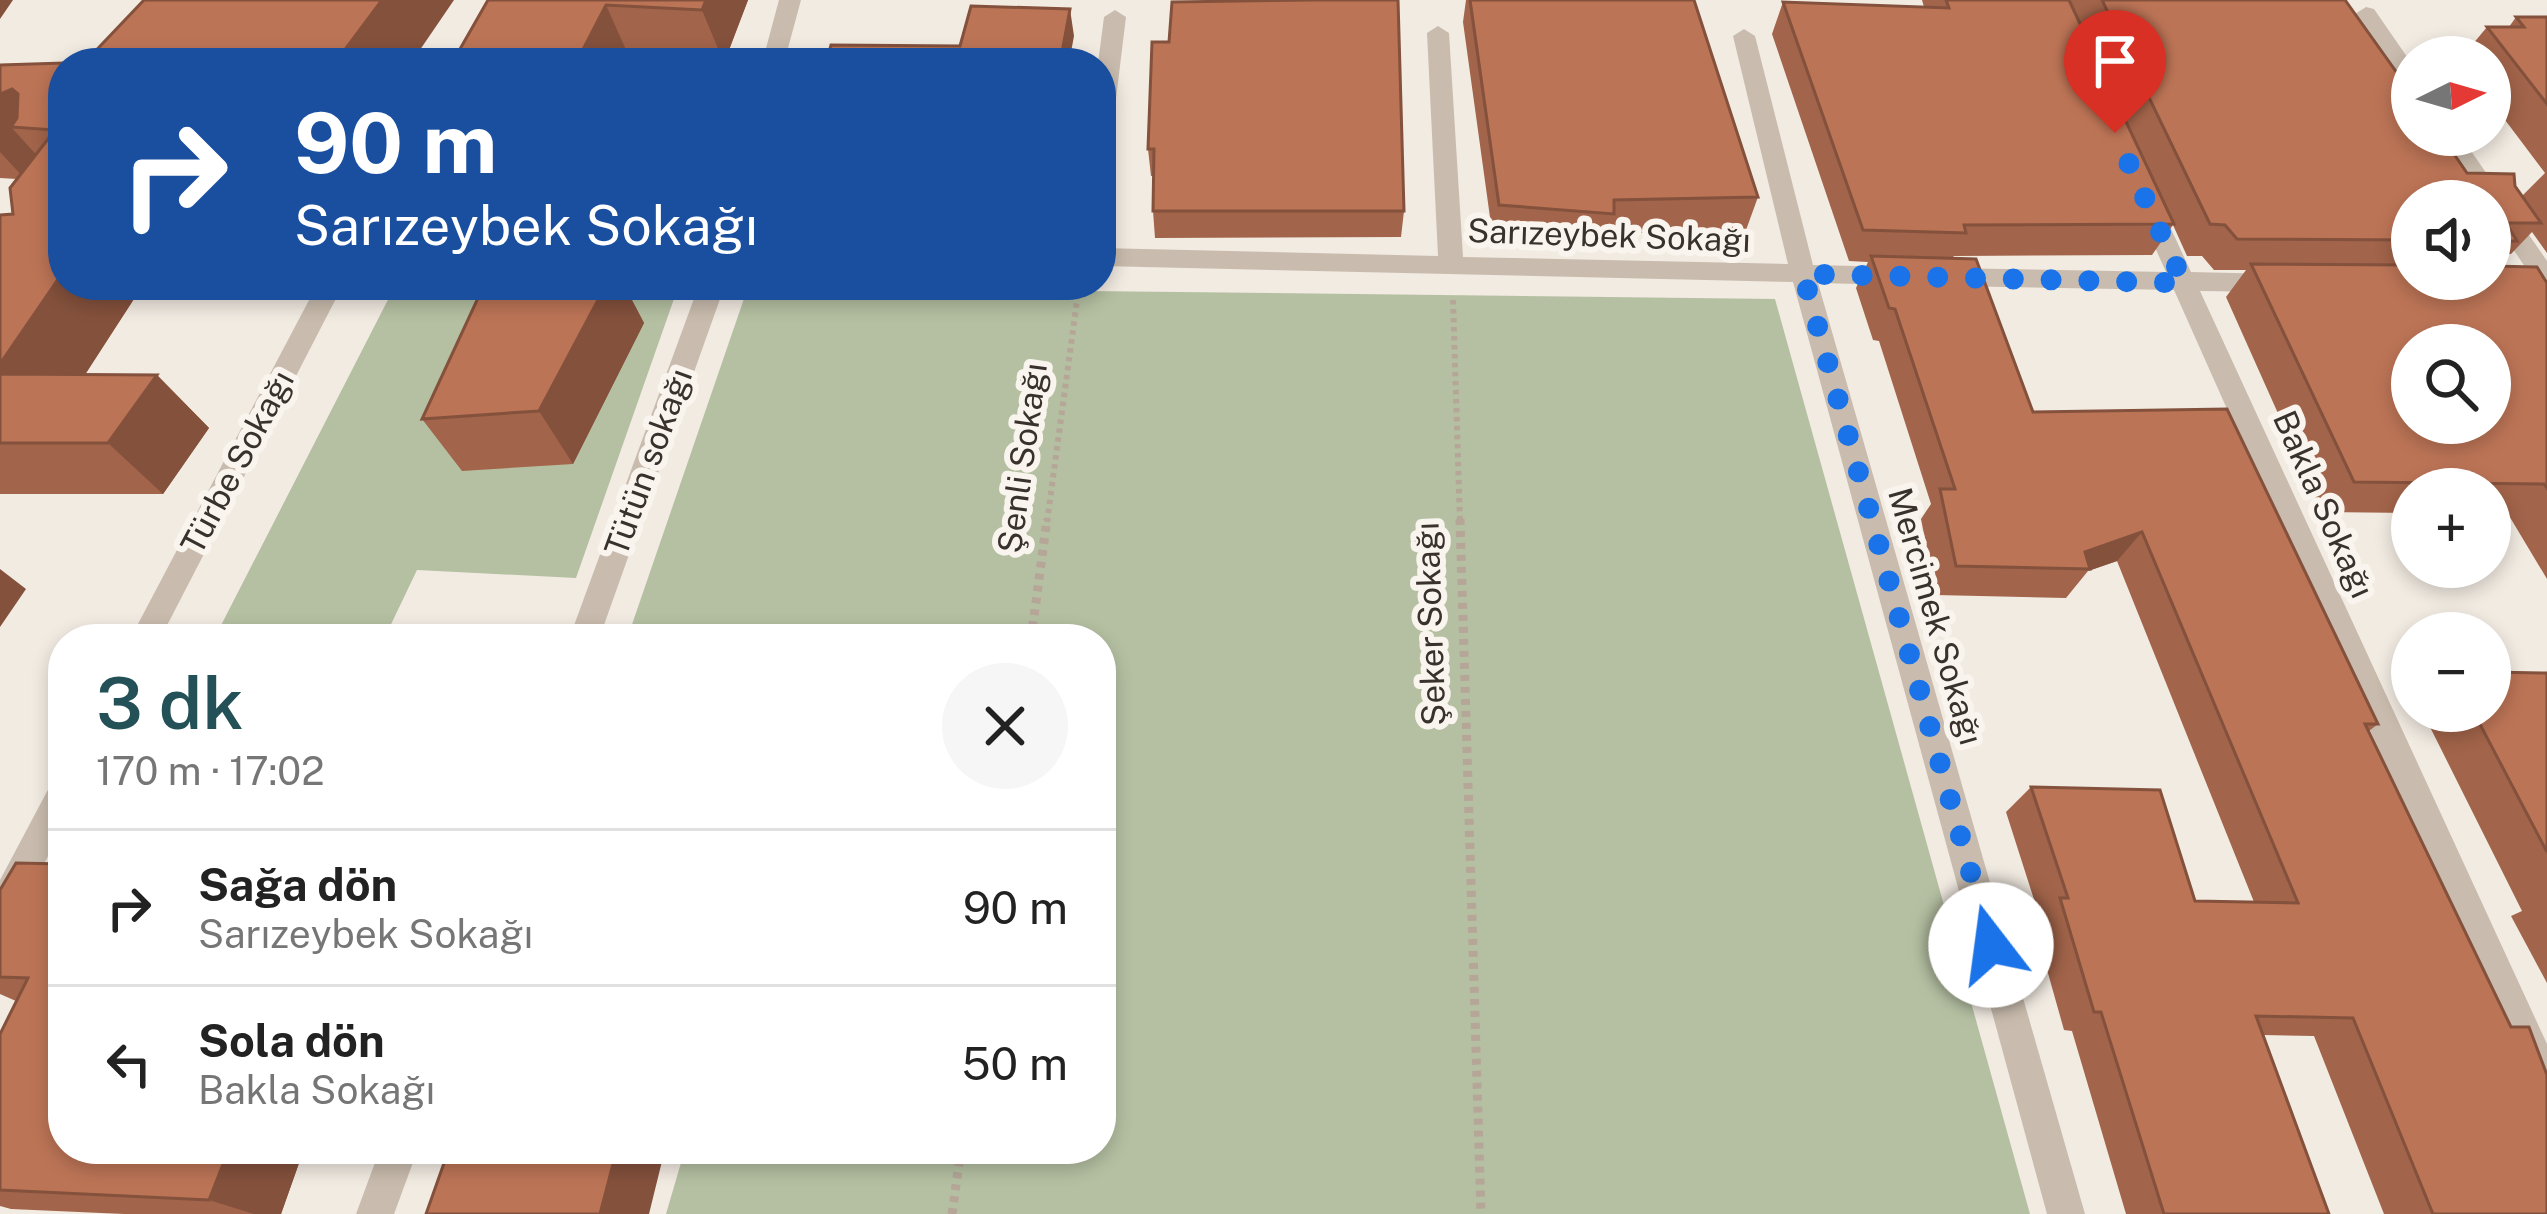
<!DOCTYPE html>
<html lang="tr">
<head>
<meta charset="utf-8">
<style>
  body { margin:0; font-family:"Public Sans",sans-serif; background:#f6f6f6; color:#222; height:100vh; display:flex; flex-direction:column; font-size:45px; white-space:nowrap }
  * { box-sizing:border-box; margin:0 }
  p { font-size:39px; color:#767676 }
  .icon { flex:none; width:66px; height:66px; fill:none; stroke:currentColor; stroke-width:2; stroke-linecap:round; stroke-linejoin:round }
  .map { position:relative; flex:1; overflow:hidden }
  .side { position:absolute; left:48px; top:624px; width:1068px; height:540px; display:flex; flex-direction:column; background:#fff; border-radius:48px; box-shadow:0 6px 18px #0003 }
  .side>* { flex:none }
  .guide { position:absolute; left:48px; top:48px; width:1068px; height:252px; border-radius:48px; box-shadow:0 6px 18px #0003; background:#1a4fa0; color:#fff; overflow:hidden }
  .needle { width:78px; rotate:85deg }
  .controls { position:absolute; left:2391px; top:36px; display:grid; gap:24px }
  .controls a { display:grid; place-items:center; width:120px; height:120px; border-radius:50%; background:#fff; box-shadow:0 6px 18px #0003; font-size:60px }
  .pin { position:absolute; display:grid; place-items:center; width:102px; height:102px; color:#fff; margin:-123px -51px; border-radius:50% 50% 50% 0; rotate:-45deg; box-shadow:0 0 12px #0007 }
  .pin .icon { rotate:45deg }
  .me { position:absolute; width:132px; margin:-66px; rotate:345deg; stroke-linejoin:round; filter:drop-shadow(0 0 9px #0008) }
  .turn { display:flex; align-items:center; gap:42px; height:252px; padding:0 48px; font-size:54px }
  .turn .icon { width:156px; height:156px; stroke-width:2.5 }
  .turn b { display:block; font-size:84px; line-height:102px }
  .round { display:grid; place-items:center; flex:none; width:126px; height:126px; border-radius:63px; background:#f6f6f6 }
  .head { display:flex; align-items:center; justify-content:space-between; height:204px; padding:0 48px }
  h1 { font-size:72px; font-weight:600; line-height:90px; color:#245157 }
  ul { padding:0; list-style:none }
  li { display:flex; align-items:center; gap:36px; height:156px; padding:0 48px; border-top:3px solid #e0e0e0 }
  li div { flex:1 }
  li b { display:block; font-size:45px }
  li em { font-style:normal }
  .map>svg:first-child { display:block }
  .green { fill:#b5c0a2 }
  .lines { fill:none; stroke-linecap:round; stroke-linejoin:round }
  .path-far1 { stroke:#b5a698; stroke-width:6; stroke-dasharray:4.5 4.5; stroke-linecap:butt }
  .path { stroke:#b5a698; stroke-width:9; stroke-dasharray:6 6; stroke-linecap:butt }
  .street { fill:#c9bcae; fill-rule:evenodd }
  .wall { fill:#a2644a; fill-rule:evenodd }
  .shaded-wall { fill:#84513c }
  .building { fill:#bc7456; stroke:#84513c; stroke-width:3; fill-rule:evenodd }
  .route { stroke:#1a73e8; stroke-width:21; stroke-dasharray:0 37.8 }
  .labels { text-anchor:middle; stroke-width:12; stroke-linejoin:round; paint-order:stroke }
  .street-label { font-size:33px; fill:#39312c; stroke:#f9f5ee }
</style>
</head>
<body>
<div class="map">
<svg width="2547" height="1214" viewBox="0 0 2547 1214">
  <rect width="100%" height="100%" fill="#f2ebe2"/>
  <path class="green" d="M748 287 1775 299 2030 1214H666L685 1149H1101V639H627Z
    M394 288 675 296 576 578 417 570 384 639H214Z"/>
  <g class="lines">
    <path class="path-far1" d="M1453 300 1460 522
      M1047 522 1079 286"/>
    <path class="path" d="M1460 519 1481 1214
      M1031 639 1047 519
      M952 1214 961 1149"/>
    <path class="street" d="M779 0H801L784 63H762Z
      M2366 7 2374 9 2412 64V88L2404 86 2355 14Z
      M1115 10 1126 17 1113 123 1101 131 1098 63 1104 17Z
      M1438 26 1449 33 1463 257 1788 264 1733 36 1744 29 1755 36 1813 265 1899 267 1912 276 1899 285 1818 283 2085 1214H2047L1793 282 1101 266V248L1438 256 1427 33Z
      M2436 135H2460L2547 261V289L2538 286 2490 215V201H2480Z
      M2148 197 2160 205 2191 272 2277 274 2290 283 2277 292 2200 291 2547 1044V1103L2534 1098 2174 290 1947 286 1934 277 1947 268 2166 272 2136 205Z
      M317 285H343L160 639H130Z
      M699 285H725L599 639H569Z
      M63 779V827L12 926 0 930V880L51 784Z
      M380 1149H418L394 1214H356Z"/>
  </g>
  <path class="wall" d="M488 0H748L724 63 630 59Z
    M1466 0H1694L1758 197 1746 230 1609 234 1605 247 1493 239 1463 22Z
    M1922 0H2345L2467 173 2515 186 2522 196 2545 173 2490 100V57H2462L2487 27H2509L2516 17H2547V253L2532 232 2511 254H2505L2493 266 2547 283V579L2508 514H2490V489H2412V513L2322 512 2226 297 2246 270H2214L2202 256H2187L2173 225 2152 255 1954 256 1952 258 2033 412 2378 724 2369 731 2547 1214H2384L2314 1036 2263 1035 2329 1214H2126L2072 1031 2064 1030 2033 920 2039 915 2006 812 2031 787 2195 901 2254 902 2117 561 2088 571 2066 598 1936 595 1921 519 1931 504 1879 341 1873 340 1856 288 1868 262 1849 261 1772 34 1783 2 1924 7ZM2412 201H2490V279H2412Z
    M1152 42 1404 211 1401 237 1155 238 1153 211 1154 176H1151L1148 149Z
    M63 63 143 285 85 374 157 375 209 428 163 494H0V215L13 214 17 179 0 178V65Z
    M484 285H624L644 323 573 464 462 471 422 419Z
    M2547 673V983L2511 916 2522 911 2422 711H2490Z
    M16 863 63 1149H304L281 1214H124L11 1209 0 1206V1034L16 1001 0 994V890Z"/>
  <path class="shaded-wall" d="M0 0H13L0 19Z
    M382 0H454L411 63H335Z
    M706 0H748L724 63 702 10Z
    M606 5 630 59 628 63H576Z
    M1070 9 1074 36 1069 63H1060Z
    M12 89 47 129 11 127 42 161 26 180 0 152V94Z
    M63 272V285H143L52 426 0 380V364Z
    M606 285H624L644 323 573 464 539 411Z
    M157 375 209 428 163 494 108 443Z
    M2142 532 2117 561 2088 571 2090 569 2085 552Z
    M0 569 26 589 0 627Z
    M229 1149H304L281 1214H254L209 1200Z
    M617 1149H665L649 1214H600Z"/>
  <path class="building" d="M144 0H382L335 63H81H84Z
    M488 0H706L702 10 606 5 576 63H452Z
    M1312 0H1398L1404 211H1153L1154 149H1148L1152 42H1169L1172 2Z
    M1470 0H1694L1758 197 1614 200V214L1499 205Z
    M1946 0H2069L2174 224 1964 225 1966 233 1863 230 1783 2 1949 8Z
    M2102 0H2345L2412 94V135H2441L2467 173 2514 174 2515 186 2541 223H2506L2517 241H2490V201H2412V240L2237 239 2225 225 2210 224Z
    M971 6 1070 9 1060 63H826L831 45 960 46Z
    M2516 17H2547V104L2487 27H2524Z
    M63 63V272L0 364V215L13 214 10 188 55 130 11 127 17 118 18 94 12 89 0 94V65Z
    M1871 256 1976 259 2033 412 2227 409 2378 724H2365L2511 1027H2529L2547 1075V1214H2433L2353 1018 2256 1016 2329 1214H2164L2101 1012H2094L2060 898H2068L2031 787 2160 790 2195 901 2298 903 2142 532 2085 552 2090 569 1956 566 1940 489H1955L1895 309 1889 308Z
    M2251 264 2412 265V279H2490V266L2537 267 2547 283V488L2544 484 2354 482ZM2412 345H2490V423H2412Z
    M484 285H606L539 411 422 419Z
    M0 374 157 375 108 443H0Z
    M2490 672 2547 673V852L2473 711H2490Z
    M16 863 63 864V1149H229L209 1200 0 1190V1034L28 978 0 977V890Z
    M449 1149H617L600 1214H426Z"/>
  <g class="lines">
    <path class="route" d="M1991 945 1803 274 2184 283 2115 133"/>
  </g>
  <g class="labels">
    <g class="street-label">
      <text transform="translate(1609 235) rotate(2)" y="12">Sarızeybek Sokağı</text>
      <text transform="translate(1022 458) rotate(-82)" y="12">Şenli Sokağı</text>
      <text transform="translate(237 462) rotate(-62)" y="12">Türbe Sokağı</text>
      <text transform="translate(648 462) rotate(-70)" y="12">Tütün sokağı</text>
      <text transform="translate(2324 504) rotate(66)" y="12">Bakla Sokağı</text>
      <text transform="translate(1936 616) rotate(74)" y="12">Mercimek Sokağı</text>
      <text transform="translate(1430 624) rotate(-92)" y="12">Şeker Sokağı</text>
    </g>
  </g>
</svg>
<div class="controls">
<a><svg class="needle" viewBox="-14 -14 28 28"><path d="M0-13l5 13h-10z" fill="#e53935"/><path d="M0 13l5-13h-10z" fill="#767676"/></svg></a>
<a><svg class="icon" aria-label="sound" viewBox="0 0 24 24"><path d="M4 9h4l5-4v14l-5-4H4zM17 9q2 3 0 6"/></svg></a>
<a><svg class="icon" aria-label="search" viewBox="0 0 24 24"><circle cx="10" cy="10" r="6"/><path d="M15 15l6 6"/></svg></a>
<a>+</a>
<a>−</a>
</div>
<div class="pin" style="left:2115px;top:133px;background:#d93025"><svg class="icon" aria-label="arrive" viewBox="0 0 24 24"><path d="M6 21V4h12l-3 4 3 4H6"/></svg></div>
<svg class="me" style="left:1991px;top:945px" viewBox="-20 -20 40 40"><circle r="19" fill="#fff"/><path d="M0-13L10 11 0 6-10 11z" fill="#1a73e8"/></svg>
<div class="guide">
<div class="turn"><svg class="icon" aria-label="right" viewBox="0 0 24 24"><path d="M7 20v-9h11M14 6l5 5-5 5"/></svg><div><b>90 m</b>Sarızeybek Sokağı</div></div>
</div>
<section class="side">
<div class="head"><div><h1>3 dk</h1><p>170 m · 17:02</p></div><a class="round"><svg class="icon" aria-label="close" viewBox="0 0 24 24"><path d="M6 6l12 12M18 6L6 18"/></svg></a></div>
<ul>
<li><svg class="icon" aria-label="right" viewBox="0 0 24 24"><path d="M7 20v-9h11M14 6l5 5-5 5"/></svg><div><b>Sağa dön</b><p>Sarızeybek Sokağı</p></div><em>90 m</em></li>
<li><svg class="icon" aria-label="left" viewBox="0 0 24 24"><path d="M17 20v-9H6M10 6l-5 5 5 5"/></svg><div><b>Sola dön</b><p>Bakla Sokağı</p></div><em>50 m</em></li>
</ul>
</section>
</div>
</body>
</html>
